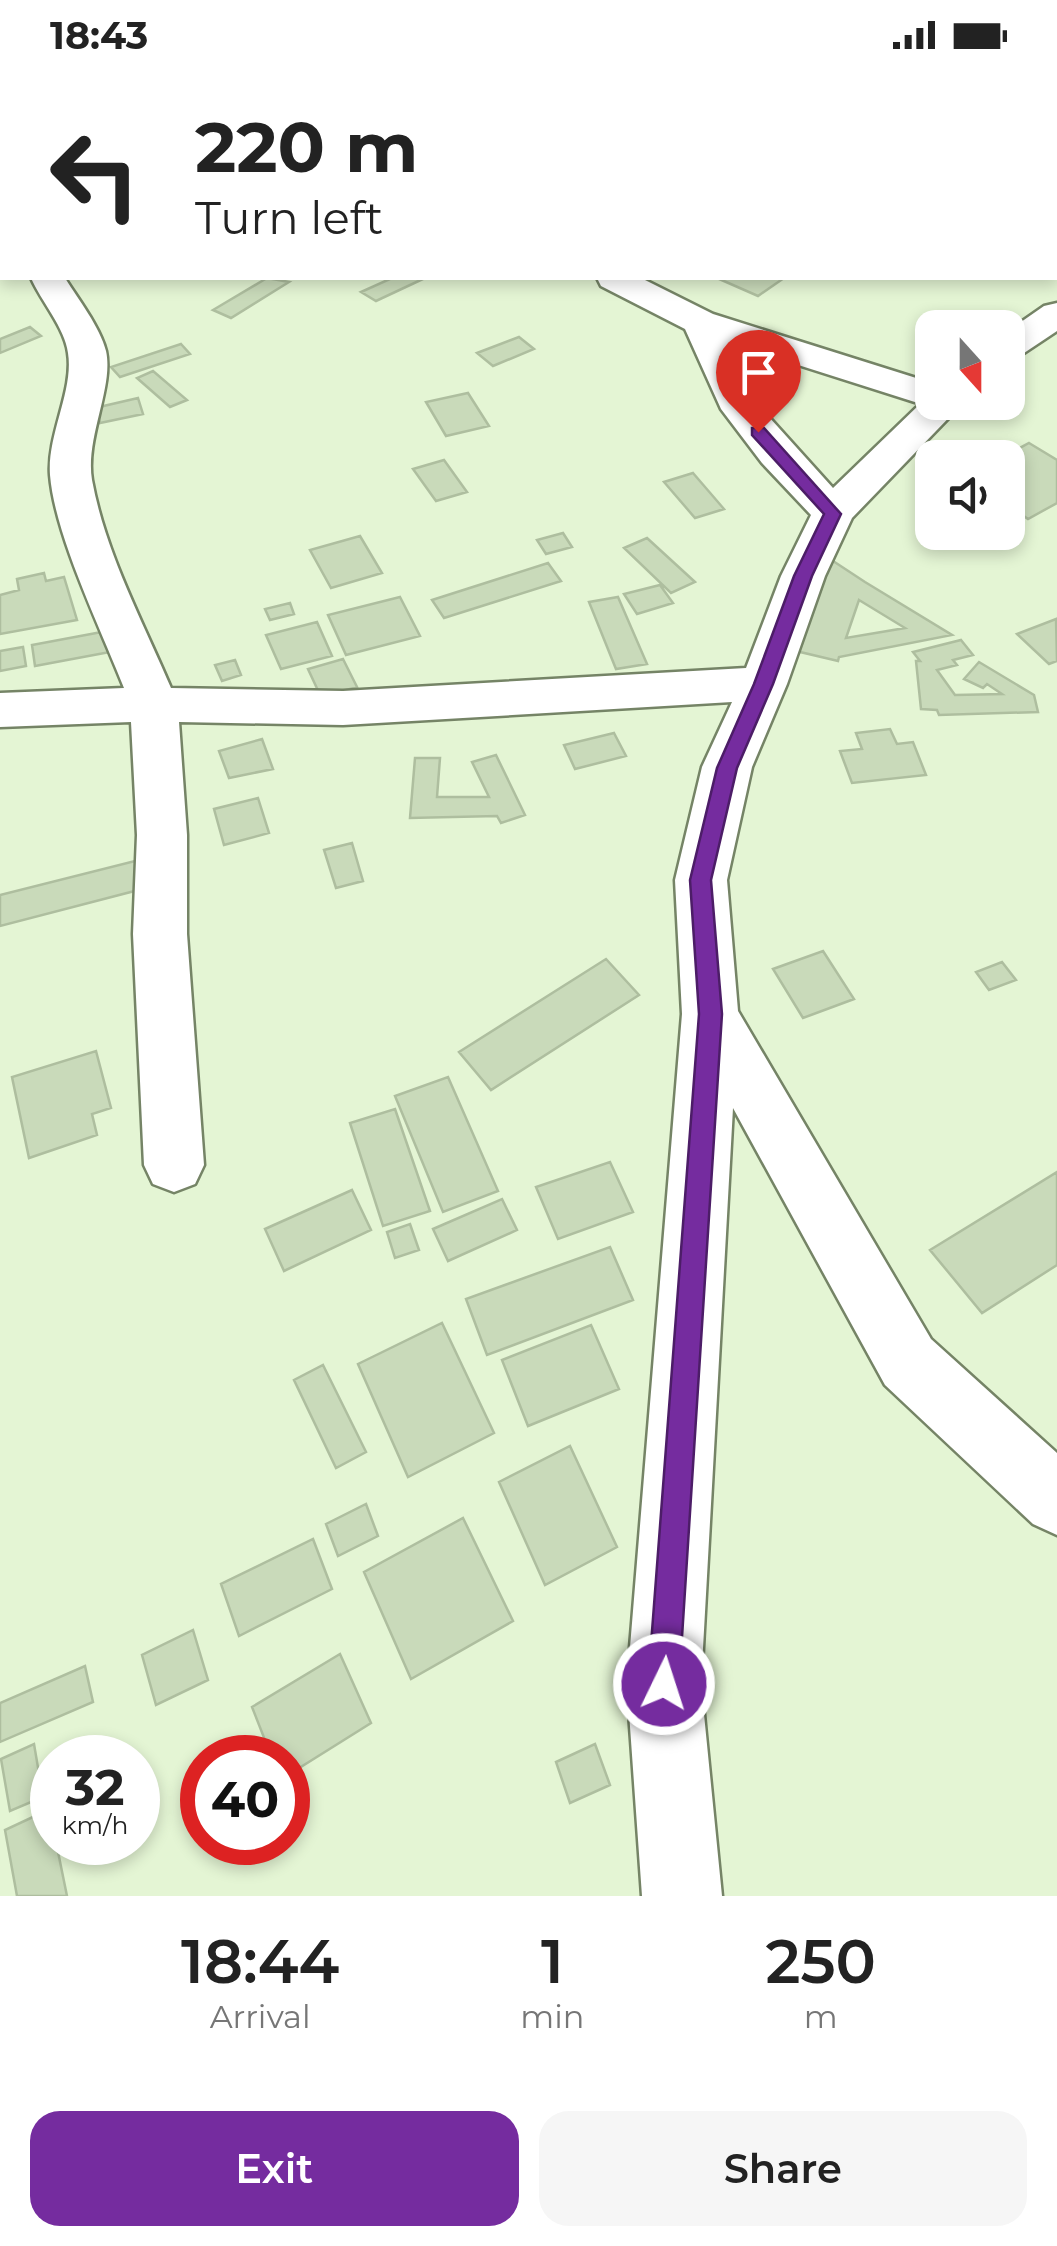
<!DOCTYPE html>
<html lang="en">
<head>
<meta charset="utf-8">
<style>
  body { margin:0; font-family:Montserrat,sans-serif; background:#f6f6f6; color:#222; height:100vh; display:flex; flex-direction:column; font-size:38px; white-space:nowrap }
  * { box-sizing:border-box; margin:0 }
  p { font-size:32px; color:#767676 }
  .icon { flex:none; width:55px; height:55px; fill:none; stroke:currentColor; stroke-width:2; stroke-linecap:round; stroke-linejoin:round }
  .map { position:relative; height:1826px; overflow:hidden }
  .panel { display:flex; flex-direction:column; background:#fff; flex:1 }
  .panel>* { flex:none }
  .top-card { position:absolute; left:0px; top:0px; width:1058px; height:210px; box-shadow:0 5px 15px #0003; background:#fff; color:#222; overflow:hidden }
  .needle { width:65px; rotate:159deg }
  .fabs { position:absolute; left:915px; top:240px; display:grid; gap:20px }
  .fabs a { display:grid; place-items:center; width:110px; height:110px; border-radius:20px; background:#fff; box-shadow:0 5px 15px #0003; font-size:50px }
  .speed { position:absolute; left:30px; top:1665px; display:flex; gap:20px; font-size:50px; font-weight:700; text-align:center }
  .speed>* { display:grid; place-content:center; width:130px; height:130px; border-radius:50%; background:#fff; box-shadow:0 5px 15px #0003; line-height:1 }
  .speed small { font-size:25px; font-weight:400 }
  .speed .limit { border:15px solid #d22; background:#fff; color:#111 }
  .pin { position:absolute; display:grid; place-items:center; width:85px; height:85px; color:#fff; margin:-102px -42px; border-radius:50% 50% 50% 0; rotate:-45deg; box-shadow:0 0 10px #0007 }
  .pin .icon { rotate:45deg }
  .me { position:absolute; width:110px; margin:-55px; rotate:4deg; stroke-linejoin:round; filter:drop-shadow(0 0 8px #0008) }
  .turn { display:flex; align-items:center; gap:35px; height:210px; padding:0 30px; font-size:45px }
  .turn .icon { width:130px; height:130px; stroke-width:2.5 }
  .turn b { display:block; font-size:70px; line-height:85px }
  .eta { display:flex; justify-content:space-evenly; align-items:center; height:170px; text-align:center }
  .eta b { font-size:60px; font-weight:600; line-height:70px }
  .cta { display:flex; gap:20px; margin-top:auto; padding:20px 30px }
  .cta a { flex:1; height:115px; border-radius:30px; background:#752c9f; color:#fff; font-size:40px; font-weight:600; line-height:115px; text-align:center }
  .cta a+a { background:#f6f6f6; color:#222 }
  .status { display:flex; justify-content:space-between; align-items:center; height:70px; padding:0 50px; background:#fff; direction:ltr }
  .status svg { height:28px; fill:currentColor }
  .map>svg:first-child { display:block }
  .building { fill:#c9daba; stroke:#aebe9f; stroke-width:2.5; fill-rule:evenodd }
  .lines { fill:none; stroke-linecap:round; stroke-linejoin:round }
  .minor-casing { stroke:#758466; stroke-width:5 }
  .minor { fill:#fff; fill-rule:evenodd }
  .route { fill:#752c9f; stroke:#4c1d67; stroke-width:2.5 }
</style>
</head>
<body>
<div class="status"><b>18:43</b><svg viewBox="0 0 49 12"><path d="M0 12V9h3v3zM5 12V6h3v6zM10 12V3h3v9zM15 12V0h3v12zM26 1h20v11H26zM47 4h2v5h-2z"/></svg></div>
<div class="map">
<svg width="1057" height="1826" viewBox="0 0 1057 1826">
  <rect width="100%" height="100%" fill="#e4f5d4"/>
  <path class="building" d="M267 208 289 212 231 248 213 240Z
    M392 208H425L376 231 361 222Z
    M717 208H784L758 226Z
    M30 257 41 266 0 283V269Z
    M519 267 534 279 493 296 477 283Z
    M181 274 190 284 120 307 111 297Z
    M153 301 187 330 170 337 137 308Z
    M468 323 489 356 446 366 426 332Z
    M138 328 143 344 100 353 95 338Z
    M1029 373 1057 390V433L1028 449 1008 435V401L1013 398 1008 394V388H1001Z
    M444 390 467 422 436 431 413 399Z
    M693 403 724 439 695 448 664 412Z
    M563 463 572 477 546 484 537 470Z
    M360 466 382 503 331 518 310 480Z
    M647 468 695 512 671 523 624 478Z
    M830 489 865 512 952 565 839 587 838 591 796 581ZM859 530 905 558 846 568Z
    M548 493 561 511 444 548 432 530Z
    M44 503 46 511 64 507 77 550 0 564V525L19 520 17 509Z
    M660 515 673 533 637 544 624 524Z
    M400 527 420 566 346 585 328 545Z
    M618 527 647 594 616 599 589 532Z
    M290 533 294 544 270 550 265 539Z
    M1056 549 1057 591 1049 594 1017 564Z
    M317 552 332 586 281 599 266 565Z
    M107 561 110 582 35 596 32 575Z
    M961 570 973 585 953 590 957 595 937 600 955 625 1002 624 987 614 983 618 964 609 979 592 1034 625 1038 642 939 645 937 640 921 639 916 591H920L913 582Z
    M23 577 26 596 0 601V581Z
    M343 589 357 617 321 627 308 599Z
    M235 590 241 605 222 611 215 595Z
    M890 659 897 674 913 672 926 705 852 713 840 681 862 679 856 663Z
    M614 663 626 686 575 699 564 675Z
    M262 669 273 699 229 708 219 681Z
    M496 685 525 745 501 753 497 746 410 748 415 688H440L437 727H489L472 692Z
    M258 728 269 763 224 775 214 739Z
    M352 773 363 811 336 818 324 780Z
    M139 790 146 818 0 856V825Z
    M823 881 854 929 803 948 773 899Z
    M606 889 639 925 491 1020 459 982Z
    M1002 892 1016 910 989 920 976 902Z
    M96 981 111 1038 92 1044 97 1065 29 1088 12 1007Z
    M448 1007 498 1121 443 1142 395 1026Z
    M395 1039 430 1141 383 1156 350 1053Z
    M610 1092 633 1142 558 1169 536 1117Z
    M1057 1102V1195L982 1243 930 1180Z
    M352 1120 371 1160 284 1201 265 1159Z
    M502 1129 517 1160 448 1191 433 1159Z
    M410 1154 419 1180 395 1188 387 1162Z
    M610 1177 633 1230 487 1285 466 1229Z
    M442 1253 494 1363 408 1407 358 1294Z
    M591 1255 619 1319 528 1356 502 1290Z
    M323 1295 366 1382 336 1398 294 1310Z
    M570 1376 617 1477 545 1515 499 1412Z
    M366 1434 378 1466 338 1486 326 1454Z
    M463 1448 513 1551 411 1609 364 1502Z
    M313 1469 332 1519 239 1566 221 1514Z
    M193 1560 208 1610 156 1635 142 1585Z
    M340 1584 371 1653 288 1705V1688H272L252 1637Z
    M85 1596 93 1632 0 1672V1633Z
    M34 1674 43 1727 10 1741 1 1689Z
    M595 1674 610 1715 570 1733 556 1692Z
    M50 1739 52 1772H56L67 1826H17L5 1760Z"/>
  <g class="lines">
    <g class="minor-casing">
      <path id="minor" d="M246 0H278L279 2H248Z
        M557 0H592L593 2H559Z
        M0 101 2 102V125L0 124Z
        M1055 133H1057V153H1055Z
        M31 208H65C78 229 100 257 106 281 114 317 85 368 92 410 105 482 143 552 171 618L343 621 746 598 781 506 811 445 762 393 721 339 685 259 601 216 597 208H641L713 244 932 313V332H964L852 448 825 506 787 614 752 697 727 810 738 941 931 1269 1057 1383V1465L1033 1454 885 1315 733 1038 701 1614 722 1826H642L627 1614 682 944 675 810 702 697 732 632 343 655 179 652 187 765V864L204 1095 195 1114 174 1122 153 1114 144 1095 133 864 137 765 131 652 0 657V623L124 618C101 559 55 466 50 405 47 365 74 320 68 283 65 258 41 231 31 208ZM729 273 918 333 920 334 833 418 759 336Z
        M1057 233V261L1021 285 1008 288V261L1044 236Z"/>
    </g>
    <use href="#minor" class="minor"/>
  </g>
  <path class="route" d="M752 358H764L841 444 812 506 773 614 737 698 711 810 722 944 679 1614 674 1625 664 1630 653 1625 648 1614 699 944 690 810 717 698 754 614 794 506 824 444 752 365Z"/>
</svg>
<div class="fabs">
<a><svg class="needle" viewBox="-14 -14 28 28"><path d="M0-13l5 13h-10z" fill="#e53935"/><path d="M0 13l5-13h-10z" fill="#767676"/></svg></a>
<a><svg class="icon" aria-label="sound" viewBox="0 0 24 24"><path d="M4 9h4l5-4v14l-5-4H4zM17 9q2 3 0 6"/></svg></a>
</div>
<div class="speed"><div>32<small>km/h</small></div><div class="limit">40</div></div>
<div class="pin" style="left:758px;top:362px;background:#d93025"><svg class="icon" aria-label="arrive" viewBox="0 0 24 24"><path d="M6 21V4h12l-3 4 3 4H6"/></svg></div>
<svg class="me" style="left:664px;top:1614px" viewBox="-20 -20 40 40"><circle r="17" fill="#752c9f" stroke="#fff" stroke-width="3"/><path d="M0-11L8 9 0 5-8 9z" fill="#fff"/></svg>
<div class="top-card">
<div class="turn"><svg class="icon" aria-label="left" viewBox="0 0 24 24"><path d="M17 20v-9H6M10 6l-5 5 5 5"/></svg><div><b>220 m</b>Turn left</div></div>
</div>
</div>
<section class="panel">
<div class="eta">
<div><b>18:44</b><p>Arrival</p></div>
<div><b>1</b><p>min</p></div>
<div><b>250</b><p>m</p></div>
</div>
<div class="cta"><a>Exit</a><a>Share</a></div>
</section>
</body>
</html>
